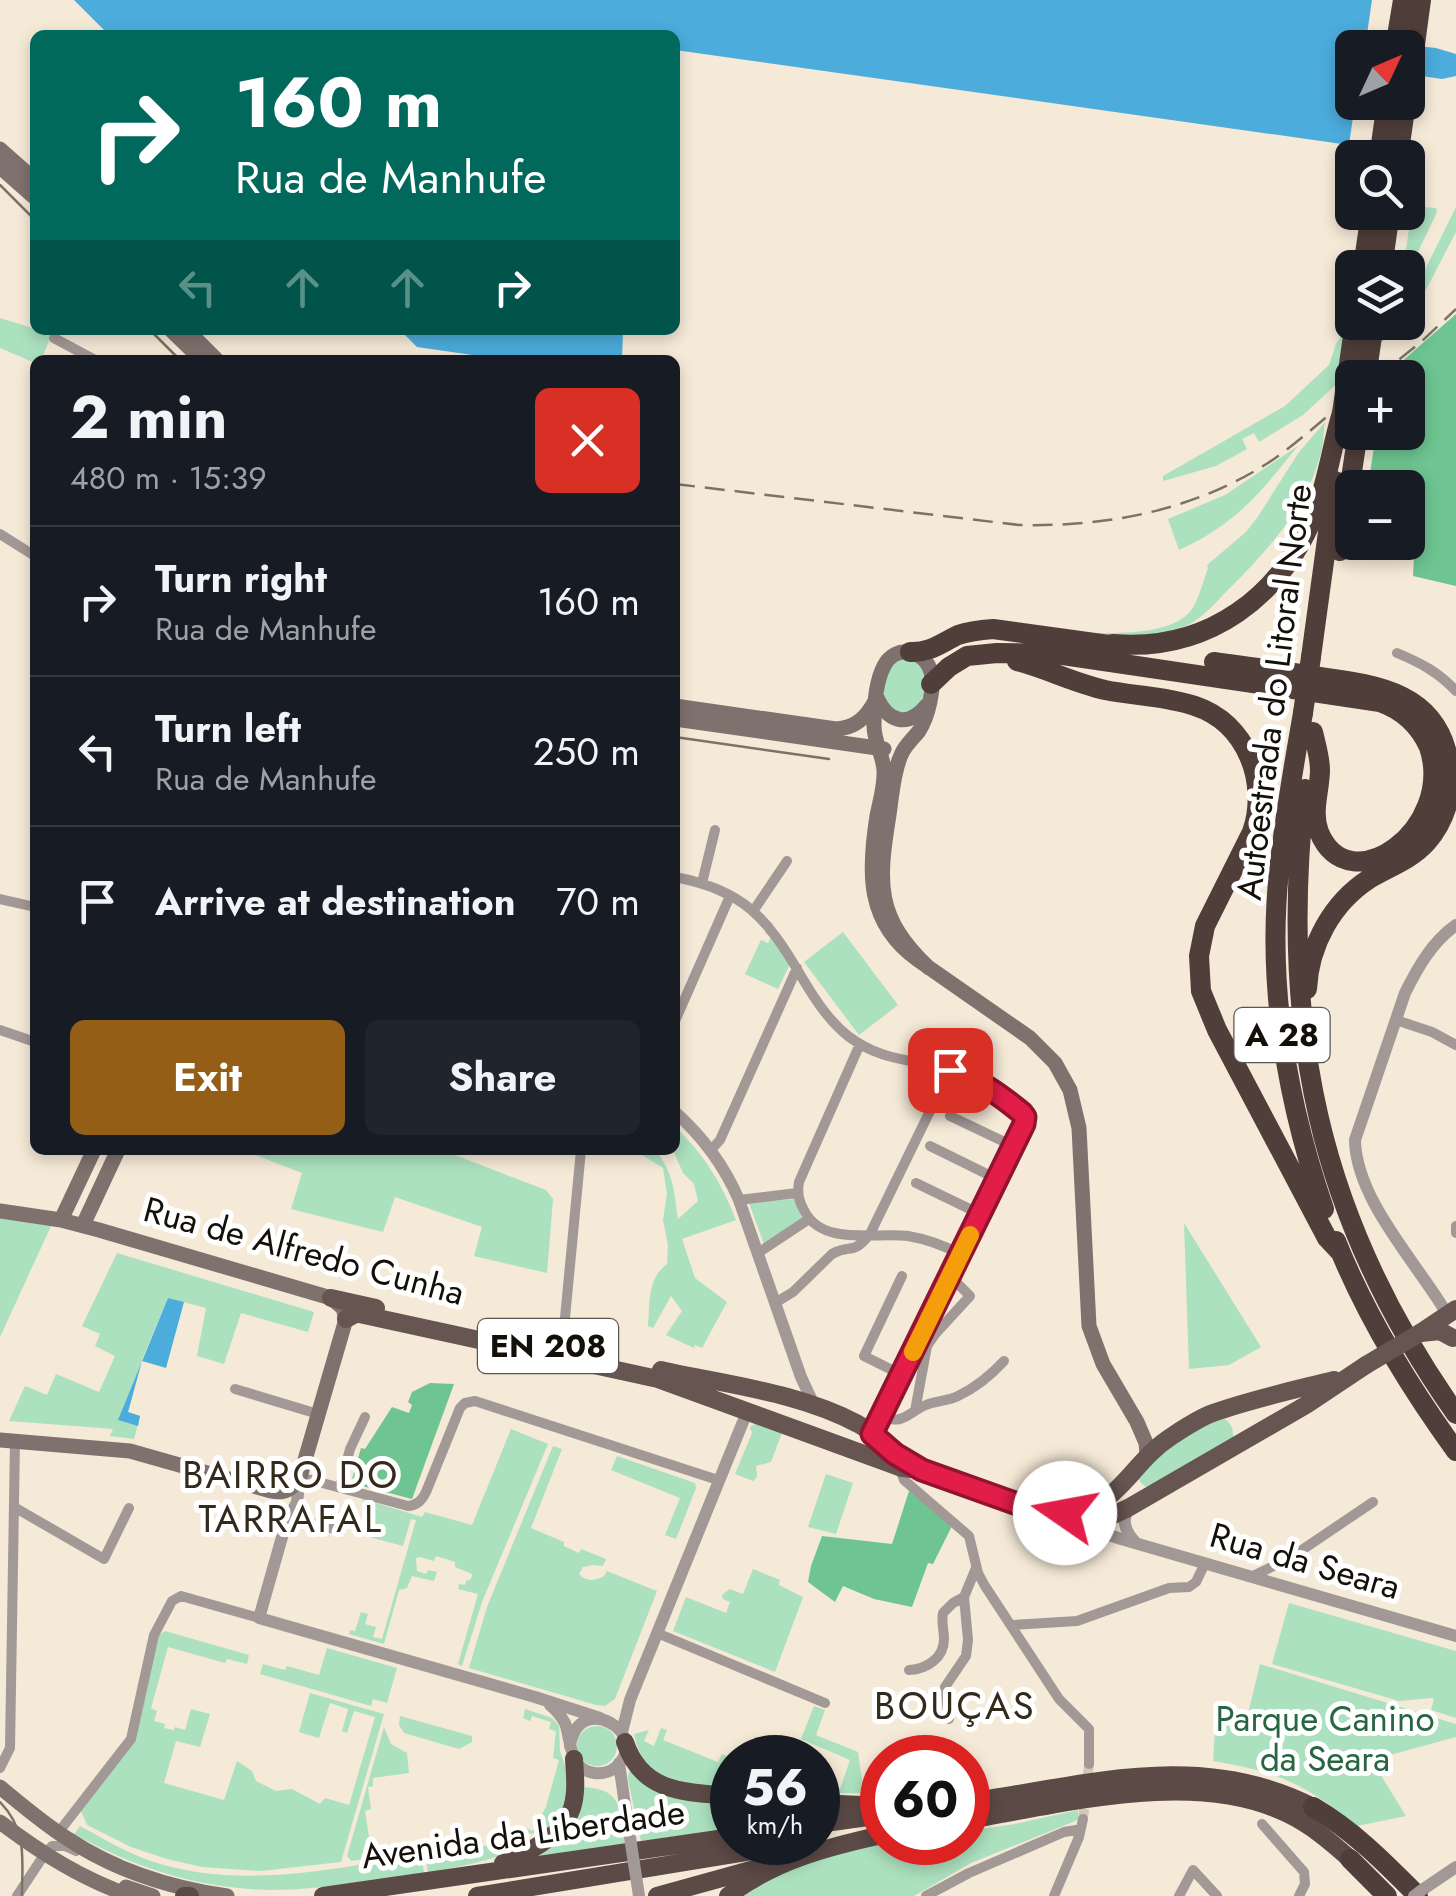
<!DOCTYPE html>
<html lang="en">
<head>
<meta charset="utf-8">
<style>
  body { margin:0; font-family:Jost,sans-serif; background:#20242c; color:#f1f3f6; height:100vh; display:flex; flex-direction:column; font-size:38px; white-space:nowrap }
  * { box-sizing:border-box; margin:0 }
  p { font-size:32px; color:#9ea1a6 }
  .icon { flex:none; width:55px; height:55px; fill:none; stroke:currentColor; stroke-width:2; stroke-linecap:round; stroke-linejoin:round }
  .map { position:relative; flex:1; overflow:hidden }
  .sheet { position:absolute; left:30px; top:355px; width:650px; height:800px; display:flex; flex-direction:column; background:#171b24; border-radius:15px; box-shadow:0 5px 15px #0003 }
  .sheet>* { flex:none }
  .banner { position:absolute; left:30px; top:30px; width:650px; height:305px; border-radius:15px; box-shadow:0 5px 15px #0003; background:#00695c; color:#fff; overflow:hidden }
  .needle { width:65px; rotate:46deg }
  .buttons { position:absolute; left:1335px; top:30px; display:grid; gap:20px }
  .buttons a { display:grid; place-items:center; width:90px; height:90px; border-radius:15px; background:#171b24; box-shadow:0 5px 15px #0003; font-size:50px }
  .speed { position:absolute; left:710px; top:1735px; display:flex; gap:20px; font-size:50px; font-weight:700; text-align:center }
  .speed>* { display:grid; place-content:center; width:130px; height:130px; border-radius:50%; background:#171b24; box-shadow:0 5px 15px #0003; line-height:1 }
  .speed small { font-size:25px; font-weight:400 }
  .speed .limit { border:15px solid #d22; background:#fff; color:#111 }
  .pin { position:absolute; display:grid; place-items:center; width:85px; height:85px; color:#fff; margin:-42px; border-radius:20px; box-shadow:0 5px 15px #0006 }
  .me { position:absolute; width:110px; margin:-55px; rotate:282deg; stroke-linejoin:round; filter:drop-shadow(0 0 8px #0008) }
  .turn { display:flex; align-items:center; gap:35px; height:210px; padding:0 40px; font-size:45px }
  .turn .icon { width:130px; height:130px; stroke-width:2.5 }
  .turn b { display:block; font-size:70px; line-height:85px }
  .lanes { display:flex; align-items:center; height:95px; padding:0 40px; background:#0003; justify-content:center; gap:50px; direction:ltr }
  .lanes .off { opacity:.35 }
  .round { display:grid; place-items:center; flex:none; width:105px; height:105px; border-radius:15px; background:#20242c }
  .overview { display:flex; align-items:center; justify-content:space-between; height:170px; padding:0 40px }
  h1 { font-size:60px; font-weight:700; line-height:75px }
  .primary-button { display:flex; gap:20px; margin-top:auto; padding:20px 40px }
  .primary-button a { flex:1; height:115px; border-radius:15px; background:#955e16; color:#fff; font-size:40px; font-weight:700; line-height:115px; text-align:center }
  .primary-button a+a { background:#20242c; color:#f1f3f6 }
  ul { padding:0; list-style:none }
  li { display:flex; align-items:center; gap:30px; height:150px; padding:0 40px; border-top:2px solid #363941 }
  li div { flex:1 }
  li b { display:block; font-size:38px }
  li em { font-style:normal }
  .map>svg:first-child { display:block }
  .green { fill:#ace1bf }
  .forest { fill:#6ec591 }
  .water { fill:#4cacdc }
  .lines { fill:none; stroke-linecap:round; stroke-linejoin:round }
  .minor-tunnel { stroke:#d3c8b8; stroke-width:10; stroke-dasharray:10 5; stroke-linecap:butt }
  .minor { stroke:#a29896; stroke-width:10 }
  .tertiary { stroke:#a29896; stroke-width:12 }
  .secondary { stroke:#7f716e; stroke-width:15 }
  .primary { stroke:#665551; stroke-width:18 }
  .trunk { stroke:#5b4a46; stroke-width:18 }
  .motorway { stroke:#503e3a; stroke-width:20 }
  .tram { stroke:#7b7368; stroke-width:2.5 }
  .rail { stroke:#7b7368; stroke-width:2.5; stroke-dasharray:20 10; stroke-linecap:butt }
  .tertiary-bridge { stroke:#a29896; stroke-width:12 }
  .primary-bridge { stroke:#665551; stroke-width:18 }
  .motorway-bridge { stroke:#503e3a; stroke-width:20 }
  .route-casing { stroke:#92132f; stroke-width:25 }
  .route { stroke:#e11d48; stroke-width:18 }
  .slow { stroke:#f59e0b; stroke-width:18 }
  .labels { text-anchor:middle; stroke-width:10; stroke-linejoin:round; paint-order:stroke }
  .shield { fill:#fff; stroke:#5a5753; stroke-width:2.5 }
  .shield-label { font-size:32px; font-weight:bold; fill:#130f09 }
  .street-label { font-size:35px; fill:#130f09; stroke:#fff }
  .park-label { font-size:35px; fill:#286643; stroke:#fff }
  .neighbourhood-label { font-size:38px; letter-spacing:2.5px; fill:#332a1c; stroke:#fff }
</style>
</head>
<body>
<div class="map">
<svg width="1456" height="1896" viewBox="0 0 1456 1896">
  <rect width="100%" height="100%" fill="#f5e9d7"/>
  <path class="green" d="M1423 207 1436 208 1437 212 1408 273V268L1403 267 1411 217 1418 208Z
    M1456 207V232L1417 307 1408 317V304Z
    M0 318 52 334 41 360H35V363L0 348Z
    M1392 323H1403L1303 415 1259 442 1254 433 1242 439 1247 449 1216 466 1163 481V476L1285 406 1329 365 1336 344 1343 333 1350 329 1384 327Z
    M1325 422C1323 432 1324 443 1321 453 1307 508 1266 552 1227 591 1215 603 1203 618 1186 626 1158 640 1118 636 1088 633 1117 633 1167 635 1189 613 1197 605 1204 579 1208 568L1207 565 1246 532 1257 518 1299 452Z
    M1298 446C1259 494 1236 524 1179 550L1168 519 1225 495Z
    M905 656 923 666C925 678 928 704 915 711 909 714 902 713 896 714L883 695C886 674 885 666 905 656Z
    M767 929 790 964 778 989 745 974 761 940 768 943 771 937 765 933Z
    M843 932 898 1005 859 1035 804 962Z
    M675 1127C704 1154 722 1184 736 1220L682 1239 695 1278 727 1302 702 1348 695 1345 694 1348 666 1335 682 1311 671 1296 653 1328 648 1326C650 1303 647 1279 667 1264L668 1246 663 1220 667 1194 663 1168 634 1150H655C674 1172 674 1192 678 1219L698 1201 694 1184 683 1173 673 1150H675Z
    M242 1150H442L546 1190 553 1199 547 1273 474 1256 482 1227 395 1197 383 1232 291 1209 302 1173Z
    M794 1199 802 1218 764 1244 749 1203Z
    M0 1218 51 1226 0 1337Z
    M1184 1223 1261 1347 1229 1365 1189 1369Z
    M117 1253 314 1312 308 1332 241 1313 224 1364 197 1356 206 1308 168 1298 142 1360 128 1412 140 1416 134 1439 110 1436 113 1429 9 1421 25 1386 47 1395 56 1374 99 1392 115 1356 95 1346 100 1334 82 1326Z
    M1220 1417C1230 1420 1234 1428 1233 1438L1153 1489C1145 1487 1141 1485 1138 1477L1153 1455Z
    M758 1422 783 1430 771 1462 756 1466 757 1477 753 1481 735 1474 752 1433 750 1427Z
    M511 1429 548 1444 482 1602 462 1666 458 1664 478 1594 458 1589 459 1584 465 1585 466 1581 471 1579 472 1574 455 1567V1562L436 1556 434 1561 420 1557 416 1558 417 1571 426 1574 428 1570 437 1572 434 1581 412 1576 407 1588 399 1590 384 1644 349 1634 350 1630 355 1631 361 1612 368 1614 365 1624 376 1627 373 1637 382 1639 416 1520 411 1519 403 1546 358 1534 366 1506 382 1510 362 1503 363 1499 422 1517 425 1512 472 1525Z
    M553 1446 562 1449 531 1528 564 1542V1546L579 1553 581 1549 606 1559 603 1566 593 1565 583 1567 579 1574C586 1582 596 1581 604 1576L607 1571 657 1591 615 1699 605 1706 596 1705 469 1668 487 1607Z
    M617 1456 695 1483 696 1488 676 1539 665 1535 680 1498 611 1470Z
    M826 1474 853 1483 836 1534 808 1527Z
    M753 1569 780 1580 779 1585 803 1597 775 1672 673 1631 686 1597 726 1613 730 1602 723 1599 722 1595 730 1589 743 1594Z
    M1289 1603 1456 1651V1718L1431 1710 1434 1699 1431 1698 1399 1701 1272 1664Z
    M165 1631 249 1655 247 1664 227 1659 225 1663 168 1647 151 1708 157 1711 154 1721 165 1724 164 1728 174 1730 175 1727 185 1730 191 1709 210 1714 200 1747 176 1741 164 1783 224 1800 237 1761 252 1771 256 1781 276 1791 292 1789 320 1804 325 1798 349 1805 375 1717 354 1711 347 1733 342 1731 348 1709 330 1703 319 1738 299 1732 310 1693 384 1714 341 1862 261 1871 202 1867 167 1859 131 1847 87 1825 81 1811 133 1742 157 1636Z
    M327 1648 397 1668 387 1703 373 1699 371 1706 260 1674 263 1664 285 1670 287 1666 319 1675Z
    M1260 1664 1456 1724V1737L1379 1758 1374 1764 1406 1816 1357 1826C1305 1784 1279 1772 1213 1761L1216 1713 1247 1718Z
    M814 1706 825 1710 816 1735 858 1752 862 1780 860 1793H818V1781L840 1789 850 1760 801 1739Z
    M525 1709 552 1718 559 1726 560 1751 569 1777 570 1790 562 1814 541 1833 526 1834 524 1827 532 1831 546 1807 559 1760 553 1758 556 1731 549 1729 551 1722 532 1716 530 1721 523 1718Z
    M400 1716 472 1736V1742L459 1749 404 1733 399 1725Z
    M577 1746a20 20 0 1 1 40 0a20 20 0 1 1-40 0Z
    M384 1727 391 1744 407 1753 409 1773 373 1778V1786L368 1787 371 1809 365 1811 371 1851 384 1852 456 1841 457 1843 474 1840V1843L351 1861 347 1856Z
    M661 1728 667 1730 663 1740 718 1762 722 1754 727 1756 724 1764 732 1768V1788C689 1785 644 1787 634 1734L649 1730 644 1741 654 1746Z
    M633 1768 656 1790 672 1798 732 1802V1829L641 1841 628 1780V1774Z
    M579 1787C624 1788 619 1807 625 1844L520 1861 541 1849Z
    M1078 1810V1820L971 1863 914 1896H742C779 1866 840 1848 888 1843 914 1840 942 1843 968 1842V1831L1015 1824Z
    M80 1826C102 1838 124 1851 148 1860 237 1891 331 1869 421 1855L424 1873C373 1880 322 1890 271 1890 201 1889 135 1868 74 1834Z
    M537 1838C497 1860 472 1865 428 1872L426 1860 477 1851 478 1847Z"/>
  <path class="forest" d="M1456 314V586L1413 576 1416 516 1408 511V488L1368 487 1376 433 1408 432V378L1384 377Z
    M430 1383 454 1384 412 1499 351 1483 361 1448 365 1449 392 1407 409 1413 412 1405 408 1402 412 1392Z
    M909 1491 954 1522 933 1564 928 1563 912 1607 874 1599 843 1586 835 1602 808 1582 811 1566 822 1536 892 1544Z"/>
  <path class="water" d="M74 0H1372L1366 41 1436 48 1456 54V76L1442 79 1408 74V48H1352V102L1355 103 1349 145 675 50V35H109Z
    M400 330H623L622 360H507L417 347Z
    M168 1298 184 1302 166 1368 142 1361 128 1412 140 1416 138 1426 118 1420Z"/>
  <g class="lines">
    <path class="minor-tunnel" d="M1083 1819 1089 1764"/>
    <path class="minor" d="M54 338 95 360
      M0 534 35 556
      M1397 653C1421 663 1438 672 1456 691
      M675 877C744 890 767 918 801 976 814 998 828 1020 848 1036 878 1059 905 1059 941 1067 971 1074 1004 1092 1025 1117L1024 1124 872 1434
      M702 883 715 830
      M0 899 35 907
      M754 910 787 861
      M1396 1020 1432 1032 1456 1045
      M675 1021 730 896
      M0 1030 35 1042
      M860 1044 799 1182C797 1194 799 1202 805 1212 823 1246 876 1232 908 1236 926 1239 943 1245 960 1254
      M950 1116 1013 1146
      M930 1146 997 1179
      M711 1150 720 1140 797 968
      M916 1183 980 1214
      M739 1200 797 1193
      M1456 1226V1233
      M758 1253 809 1219
      M775 1303 793 1292 832 1254C852 1243 851 1257 870 1234L950 1070
      M562 1349 581 1150
      M902 1375 864 1356 902 1276
      M235 1389 318 1414
      M915 1411 927 1346 936 1333 970 1296 950 1276
      M881 1416C903 1426 907 1413 926 1405 936 1401 948 1401 958 1396 975 1388 991 1375 1004 1361
      M902 1468 901 1472 904 1480 969 1536 978 1573 985 1586 1059 1699 1089 1729V1764
      M300 1477 408 1506C418 1505 422 1500 426 1492L460 1408 465 1403 475 1401 718 1480
      M340 1487 350 1449 365 1417
      M14 1507 104 1559 129 1508
      M291 1516 340 1531
      M1253 1576 1290 1558 1373 1502
      M1013 1625 1077 1621 1169 1588 1189 1587 1196 1582 1205 1563
      M657 1633 825 1703
      M909 1670C927 1669 944 1658 944 1639 944 1629 941 1622 943 1613L953 1603 964 1597
      M949 1719 945 1687 966 1656 968 1640 964 1597 976 1568
      M0 1768 10 1748 15 1441
      M1262 1824 1304 1872 1305 1884 1299 1896
      M58 1833 131 1739 154 1635 172 1601 181 1596 259 1618
      M17 1896 44 1855 52 1846H65L76 1851
      M926 1896 969 1873 1064 1832 1076 1830 1079 1837
      M1054 1896 1079 1837 1083 1819
      M1179 1896 1193 1870 1217 1896"/>
    <path class="tertiary" d="M675 1112C703 1137 724 1165 739 1200L801 1377 814 1405
      M1447 1314C1418 1264 1356 1200 1355 1140L1405 993C1418 967 1432 942 1456 925
      M300 1477 297 1502 286 1523 259 1618 535 1697 600 1718
      M1128 1508C1121 1522 1126 1533 1136 1543
      M1080 1525 1121 1539 1456 1636
      M550 1705C556 1710 561 1716 565 1723 572 1742 568 1769 594 1773 602 1774 610 1772 616 1767 653 1734 579 1689 570 1746
      M622 1732 630 1700 747 1412
      M619 1763 625 1805
      M1422 1890 1456 1867"/>
    <path class="secondary" d="M0 149 35 180
      M0 167 35 198
      M171 330 202 360
      M187 330 217 360
      M877 698C889 723 908 728 927 705
      M675 706 836 729C855 728 866 718 875 701
      M675 719 884 749
      M929 968C875 917 878 883 889 815 892 795 893 773 901 755 905 745 913 739 919 731 928 717 935 688 931 672 925 649 895 644 884 666 876 681 874 708 874 726 874 742 883 755 884 770 885 785 880 801 877 816 868 872 866 923 918 960L1030 1038 1055 1063 1070 1090 1079 1128 1089 1326 1103 1364 1137 1422 1146 1443 1147 1455
      M0 1211 61 1220 99 1230 331 1298 343 1308 346 1319 300 1477C292 1489 286 1494 271 1491L130 1451 0 1440
      M61 1220 94 1150
      M83 1225 118 1150
      M0 1787C22 1805 44 1824 68 1839 116 1871 171 1888 227 1896
      M0 1822C41 1853 82 1879 131 1896
      M126 1887 153 1896"/>
    <path class="primary" d="M331 1298 376 1308
      M346 1319 357 1313 364 1315 658 1379 902 1468 921 1470 1061 1520 1087 1524 1107 1518 1128 1508 1306 1405 1366 1365
      M1420 1333 1456 1309
      M1421 1333 1440 1331 1453 1338
      M661 1370C727 1385 798 1392 858 1424 876 1433 890 1451 908 1462
      M1060 1513C1117 1514 1128 1464 1172 1436 1184 1428 1199 1418 1213 1413 1252 1399 1294 1390 1334 1380"/>
    <path class="trunk" d="M625 1742C642 1794 687 1792 732 1796
      M968 1802C1086 1785 1200 1749 1313 1807
      M818 1803 882 1806
      M968 1820C1065 1804 1195 1768 1288 1814 1311 1825 1331 1842 1350 1859
      M818 1824 882 1815
      M503 1863C528 1853 563 1835 572 1808 577 1792 575 1775 574 1759
      M184 1896H190
      M323 1896 732 1837
      M477 1896 807 1842
      M657 1896 758 1868
      M728 1896C774 1861 827 1847 882 1835"/>
    <path class="motorway" d="M1395 48 1403 0
      M1408 96 1421 0
      M1379 158 1387 102
      M1398 158 1406 102
      M1363 268 1371 212
      M1382 268 1390 212
      M1366 378 1374 322
      M1340 551 1358 432
      M910 652C930 653 941 643 958 635 970 631 980 630 993 629L1109 645 1113 644C1208 652 1282 597 1316 510 1328 479 1332 445 1342 413
      M1311 657 1335 481
      M1017 661C1047 669 1075 683 1105 690 1134 696 1166 696 1195 706 1247 723 1269 783 1252 832L1205 926 1199 956 1201 991 1217 1030 1327 1238 1341 1253
      M1214 662C1250 667 1285 671 1321 677 1379 685 1438 693 1449 763 1454 792 1446 820 1427 842 1411 860 1389 867 1369 879 1332 903 1309 945 1307 989
      M931 684 949 667 967 656 997 653 1056 654 1380 702C1403 710 1419 725 1429 747 1456 829 1349 905 1319 832 1311 812 1320 790 1320 770 1320 758 1316 745 1313 732
      M1303 713C1294 765 1284 819 1279 871 1267 985 1287 1101 1324 1209
      M1305 789C1279 1027 1317 1217 1456 1414
      M1336 1241C1366 1316 1408 1385 1456 1451
      M1313 1807C1354 1831 1385 1863 1418 1896
      M1350 1859 1387 1896"/>
    <path class="tram" d="M0 185 35 220
      M150 330 180 360
      M675 737 829 759
      M0 1802C28 1831 22 1859 22 1896"/>
    <path class="rail" d="M1376 378 1421 342 1456 309
      M675 484 1019 525C1107 527 1192 511 1268 463 1298 443 1324 418 1352 396"/>
    <path class="tertiary-bridge" d="M625 1805 639 1896
      M1414 1896 1422 1890"/>
    <path class="primary-bridge" d="M1366 1365 1420 1333"/>
    <path class="motorway-bridge" d="M1342 413 1355 322
      M1303 713 1311 657"/>
  </g>
  <g class="lines">
    <g class="route-casing">
      <path id="route" d="M950 1070C978 1079 1000 1095 1022 1113L1025 1117 1024 1124 872 1434 895 1454 922 1470 1040 1512 1065 1513"/>
    </g>
    <use href="#route" class="route"/>
    <path class="slow" d="M913 1352 970 1235"/>
  </g>
  <g class="labels">
    <g class="shield">
      <rect x="1234.5" y="1008" width="95" height="54" rx="8"/>
      <rect x="478" y="1319" width="140" height="54" rx="8"/>
    </g>
    <g class="shield-label">
      <text x="1282" y="1046">A 28</text>
      <text x="548" y="1357">EN 208</text>
    </g>
    <g class="street-label">
      <text transform="translate(1274 692) rotate(-83)" y="12">Autoestrada do Litoral Norte</text>
      <text transform="translate(304 1251) rotate(15)" y="12">Rua de Alfredo Cunha</text>
      <text transform="translate(1305 1561) rotate(16)" y="12">Rua da Seara</text>
      <text transform="translate(523 1834) rotate(-8)" y="12">Avenida da Liberdade</text>
    </g>
    <g class="park-label">
      <text x="1325" y="1731">Parque Canino<tspan x="1325" dy="40">da Seara</tspan></text>
    </g>
    <g class="neighbourhood-label">
      <text x="291" y="1488">BAIRRO DO<tspan x="291" dy="44">TARRAFAL</tspan></text>
      <text x="955" y="1719">BOUÇAS</text>
    </g>
  </g>
</svg>
<div class="buttons">
<a><svg class="needle" viewBox="-14 -14 28 28"><path d="M0-13l5 13h-10z" fill="#e53935"/><path d="M0 13l5-13h-10z" fill="#9ea1a6"/></svg></a>
<a><svg class="icon" aria-label="search" viewBox="0 0 24 24"><circle cx="10" cy="10" r="6"/><path d="M15 15l6 6"/></svg></a>
<a><svg class="icon" aria-label="layers" viewBox="0 0 24 24"><path d="M12 4l9 5-9 5-9-5zM3 14l9 5 9-5"/></svg></a>
<a>+</a>
<a>−</a>
</div>
<div class="speed"><div>56<small>km/h</small></div><div class="limit">60</div></div>
<div class="pin" style="left:950px;top:1070px;background:#d93025"><svg class="icon" aria-label="arrive" viewBox="0 0 24 24"><path d="M6 21V4h12l-3 4 3 4H6"/></svg></div>
<svg class="me" style="left:1065px;top:1513px" viewBox="-20 -20 40 40"><circle r="19" fill="#fff"/><path d="M0-13L10 11 0 6-10 11z" fill="#e11d48"/></svg>
<div class="banner">
<div class="turn"><svg class="icon" aria-label="right" viewBox="0 0 24 24"><path d="M7 20v-9h11M14 6l5 5-5 5"/></svg><div><b>160 m</b>Rua de Manhufe</div></div>
<div class="lanes"><svg class="icon off" aria-label="left" viewBox="0 0 24 24"><path d="M17 20v-9H6M10 6l-5 5 5 5"/></svg><svg class="icon off" aria-label="ahead" viewBox="0 0 24 24"><path d="M12 20V5M6 11l6-6 6 6"/></svg><svg class="icon off" aria-label="ahead" viewBox="0 0 24 24"><path d="M12 20V5M6 11l6-6 6 6"/></svg><svg class="icon" aria-label="right" viewBox="0 0 24 24"><path d="M7 20v-9h11M14 6l5 5-5 5"/></svg></div>
</div>
<section class="sheet">
<div class="overview"><div><h1>2 min</h1><p>480 m · 15:39</p></div><a class="round" style="background:#d93025;color:#fff"><svg class="icon" aria-label="close" viewBox="0 0 24 24"><path d="M6 6l12 12M18 6L6 18"/></svg></a></div>
<ul>
<li><svg class="icon" aria-label="right" viewBox="0 0 24 24"><path d="M7 20v-9h11M14 6l5 5-5 5"/></svg><div><b>Turn right</b><p>Rua de Manhufe</p></div><em>160 m</em></li>
<li><svg class="icon" aria-label="left" viewBox="0 0 24 24"><path d="M17 20v-9H6M10 6l-5 5 5 5"/></svg><div><b>Turn left</b><p>Rua de Manhufe</p></div><em>250 m</em></li>
<li><svg class="icon" aria-label="arrive" viewBox="0 0 24 24"><path d="M6 21V4h12l-3 4 3 4H6"/></svg><div><b>Arrive at destination</b></div><em>70 m</em></li>
</ul>
<div class="primary-button"><a>Exit</a><a>Share</a></div>
</section>
</div>
</body>
</html>
